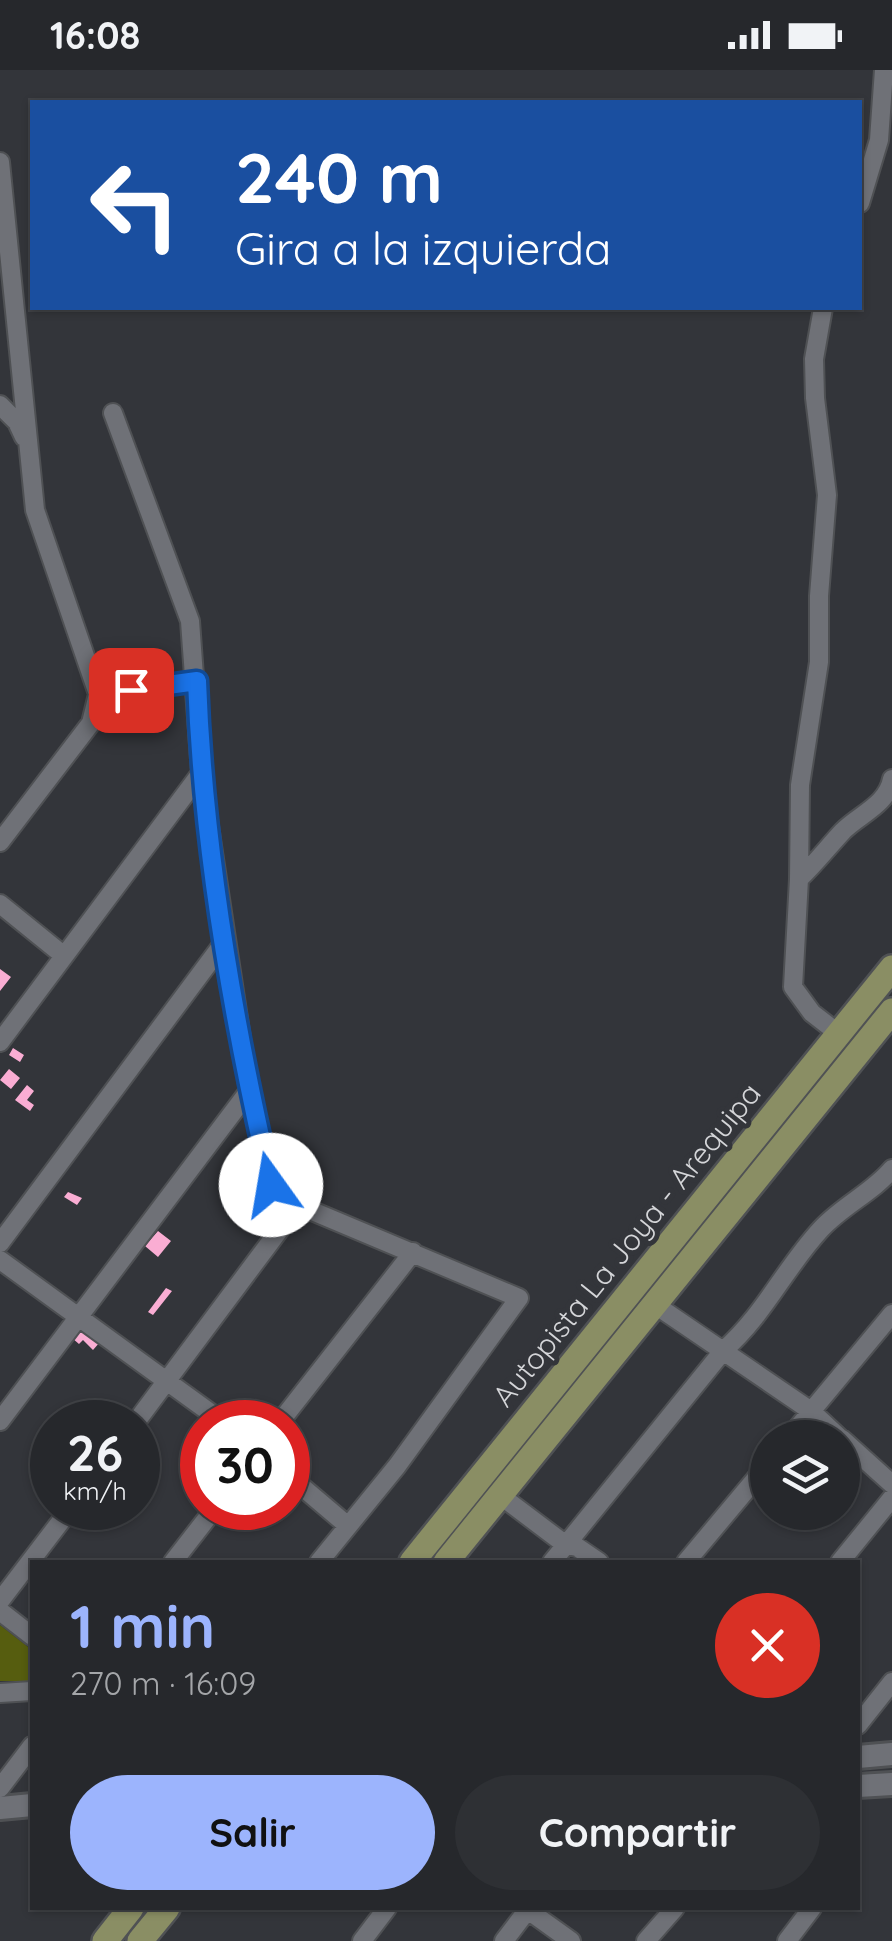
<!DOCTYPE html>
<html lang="es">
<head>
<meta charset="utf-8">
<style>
  body { margin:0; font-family:Quicksand,sans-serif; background:#2e3034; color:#f1f3f6; height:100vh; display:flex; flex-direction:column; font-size:38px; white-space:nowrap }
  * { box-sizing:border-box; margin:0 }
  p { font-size:32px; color:#a4a6a9 }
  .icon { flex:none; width:55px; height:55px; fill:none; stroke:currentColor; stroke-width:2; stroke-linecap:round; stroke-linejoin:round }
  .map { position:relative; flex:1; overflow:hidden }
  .panel { position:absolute; left:30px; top:1490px; width:830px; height:350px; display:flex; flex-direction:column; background:#26282c; border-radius:0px; box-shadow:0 2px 8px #0004,0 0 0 2px #424448 }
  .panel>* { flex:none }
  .top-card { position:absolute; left:30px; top:30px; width:832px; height:210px; border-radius:0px; box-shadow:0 2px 8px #0004,0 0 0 2px #424448; background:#1a4fa0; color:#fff; overflow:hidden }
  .controls { position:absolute; left:750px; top:1350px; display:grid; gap:20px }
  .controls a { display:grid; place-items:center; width:110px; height:110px; border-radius:50%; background:#26282c; box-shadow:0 2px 8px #0004,0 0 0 2px #424448; font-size:50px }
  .speed { position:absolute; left:30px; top:1330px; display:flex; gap:20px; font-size:50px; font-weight:700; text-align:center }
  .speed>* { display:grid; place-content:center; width:130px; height:130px; border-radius:50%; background:#26282c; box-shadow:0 2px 8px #0004,0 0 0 2px #424448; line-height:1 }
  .speed small { font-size:25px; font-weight:400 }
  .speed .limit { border:15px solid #d22; background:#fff; color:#111 }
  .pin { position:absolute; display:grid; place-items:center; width:85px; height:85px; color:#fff; margin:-42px; border-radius:20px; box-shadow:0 5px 15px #0006 }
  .me { position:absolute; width:110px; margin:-55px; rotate:347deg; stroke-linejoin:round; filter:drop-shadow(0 0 8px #0008) }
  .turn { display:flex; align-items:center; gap:35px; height:210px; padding:0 40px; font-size:45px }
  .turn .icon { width:130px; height:130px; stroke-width:2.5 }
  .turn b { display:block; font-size:70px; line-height:85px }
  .round { display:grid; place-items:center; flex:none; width:105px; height:105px; border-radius:52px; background:#2e3034 }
  .head { display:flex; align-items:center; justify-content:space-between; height:170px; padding:0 40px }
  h1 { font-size:60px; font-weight:700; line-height:75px; color:#9cb4fd }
  .primary-button { display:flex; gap:20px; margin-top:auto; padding:20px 40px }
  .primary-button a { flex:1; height:115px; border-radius:60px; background:#9cb4fd; color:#111; font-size:40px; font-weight:700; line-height:115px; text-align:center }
  .primary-button a+a { background:#2e3034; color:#f1f3f6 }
  .status { display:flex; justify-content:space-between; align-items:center; height:70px; padding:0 50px; background:#26282c; direction:ltr }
  .status svg { height:28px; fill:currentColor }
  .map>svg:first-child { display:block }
  .green { fill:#565d0f }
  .building { fill:#faadd3 }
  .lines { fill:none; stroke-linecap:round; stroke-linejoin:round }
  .street-casing { stroke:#4f5154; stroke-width:22 }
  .secondary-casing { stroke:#4f5154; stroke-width:28 }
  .primary-casing { stroke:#4f5154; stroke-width:30 }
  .street { stroke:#6f7177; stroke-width:18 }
  .secondary { stroke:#6f7177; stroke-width:22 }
  .primary { stroke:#8a8e64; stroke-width:25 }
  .route-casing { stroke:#114b97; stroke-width:25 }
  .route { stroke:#1a73e8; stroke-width:18 }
  .labels { text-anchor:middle; stroke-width:10; stroke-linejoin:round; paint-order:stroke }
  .street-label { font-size:30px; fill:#d4d5d8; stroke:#33353a }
</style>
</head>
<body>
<div class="status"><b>16:08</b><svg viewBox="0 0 49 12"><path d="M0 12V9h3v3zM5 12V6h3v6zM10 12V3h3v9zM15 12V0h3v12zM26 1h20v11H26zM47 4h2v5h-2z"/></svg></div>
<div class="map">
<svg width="892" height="1871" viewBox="0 0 892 1871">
  <rect width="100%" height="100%" fill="#33353a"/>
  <path class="green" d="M0 1555 32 1580V1611H0Z"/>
  <path class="building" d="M0 899 11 907 0 921Z
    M13 978 24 985 20 992 9 985Z
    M9 999 20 1008 11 1019 0 1010Z
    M27 1015 34 1021 27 1030 34 1035 30 1041 15 1030Z
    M68 1122 82 1128 77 1135 64 1127Z
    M158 1161 171 1171 158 1187 145 1176Z
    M166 1218 172 1221 153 1245 148 1242Z
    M83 1256 100 1272 93 1280 83 1270 79 1274 72 1268Z"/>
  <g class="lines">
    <g class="street-casing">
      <path id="street" d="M0 92 35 440 98 624 91 653 0 772
        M860 133 879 70 884 0
        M0 335 17 352 24 367
        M113 343 190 551 201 703 249 1021 271 1115 298 1135 519 1228 397 1396 319 1492
        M98 624 197 611
        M799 809 800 715 819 592V526L827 425 815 328 814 289 823 238
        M0 834 63 885
        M839 964 812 943 793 917 799 809C815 794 828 777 843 761 860 744 887 735 892 709
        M0 972 201 703
        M0 1173 225 871
        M0 1190 223 1352
        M657 1236 811 1341 840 1368
        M0 1351 249 1021
        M136 1352 298 1135
        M280 1352 413 1182
        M789 1368 892 1244
        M842 1369 892 1414
        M288 1405 347 1455
        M501 1426 566 1475 577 1477 599 1492
        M173 1492 215 1438
        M552 1492 723 1281C765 1244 784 1199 821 1159 842 1136 873 1122 892 1099
        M686 1492 768 1394
        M840 1492 892 1428
        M0 1531 71 1438
        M0 1541 32 1566
        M0 1623 32 1621
        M858 1655 892 1612
        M0 1718 32 1676
        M525 1838 571 1871
        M362 1871 387 1838
        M504 1871 529 1838
        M646 1871 675 1838
        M787 1871 812 1838"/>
    </g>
    <g class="secondary-casing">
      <path id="secondary" d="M858 1687 892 1684
        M858 1716 892 1714
        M0 1738 32 1735"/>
    </g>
    <g class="primary-casing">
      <path id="primary" d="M412 1492 892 898
        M446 1492 892 941
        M105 1871 131 1838
        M140 1871 167 1838"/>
    </g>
    <use href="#street" class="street"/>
    <use href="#secondary" class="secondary"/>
    <use href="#primary" class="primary"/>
  </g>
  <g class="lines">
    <g class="route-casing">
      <path id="route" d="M131 620 197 611C203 780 233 951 271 1115"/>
    </g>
    <use href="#route" class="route"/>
  </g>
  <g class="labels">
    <g class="street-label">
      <text transform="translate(627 1175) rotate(-51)" y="10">Autopista La Joya - Arequipa</text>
    </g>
  </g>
</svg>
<div class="controls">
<a><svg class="icon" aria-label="layers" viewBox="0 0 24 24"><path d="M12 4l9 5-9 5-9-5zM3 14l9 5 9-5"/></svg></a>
</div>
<div class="speed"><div>26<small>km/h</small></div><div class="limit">30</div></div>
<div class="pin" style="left:131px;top:620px;background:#d93025"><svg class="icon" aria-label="arrive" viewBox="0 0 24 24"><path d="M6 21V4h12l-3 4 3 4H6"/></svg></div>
<svg class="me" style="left:271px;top:1115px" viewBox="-20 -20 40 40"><circle r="19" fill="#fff"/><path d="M0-13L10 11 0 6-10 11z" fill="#1a73e8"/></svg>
<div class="top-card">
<div class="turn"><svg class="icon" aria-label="left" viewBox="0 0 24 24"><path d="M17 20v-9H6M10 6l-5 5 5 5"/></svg><div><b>240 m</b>Gira a la izquierda</div></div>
</div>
<section class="panel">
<div class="head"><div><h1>1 min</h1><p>270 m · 16:09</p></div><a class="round" style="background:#d93025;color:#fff"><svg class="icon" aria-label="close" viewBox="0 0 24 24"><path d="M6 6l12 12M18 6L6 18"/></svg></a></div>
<div class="primary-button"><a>Salir</a><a>Compartir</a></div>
</section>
</div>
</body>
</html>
